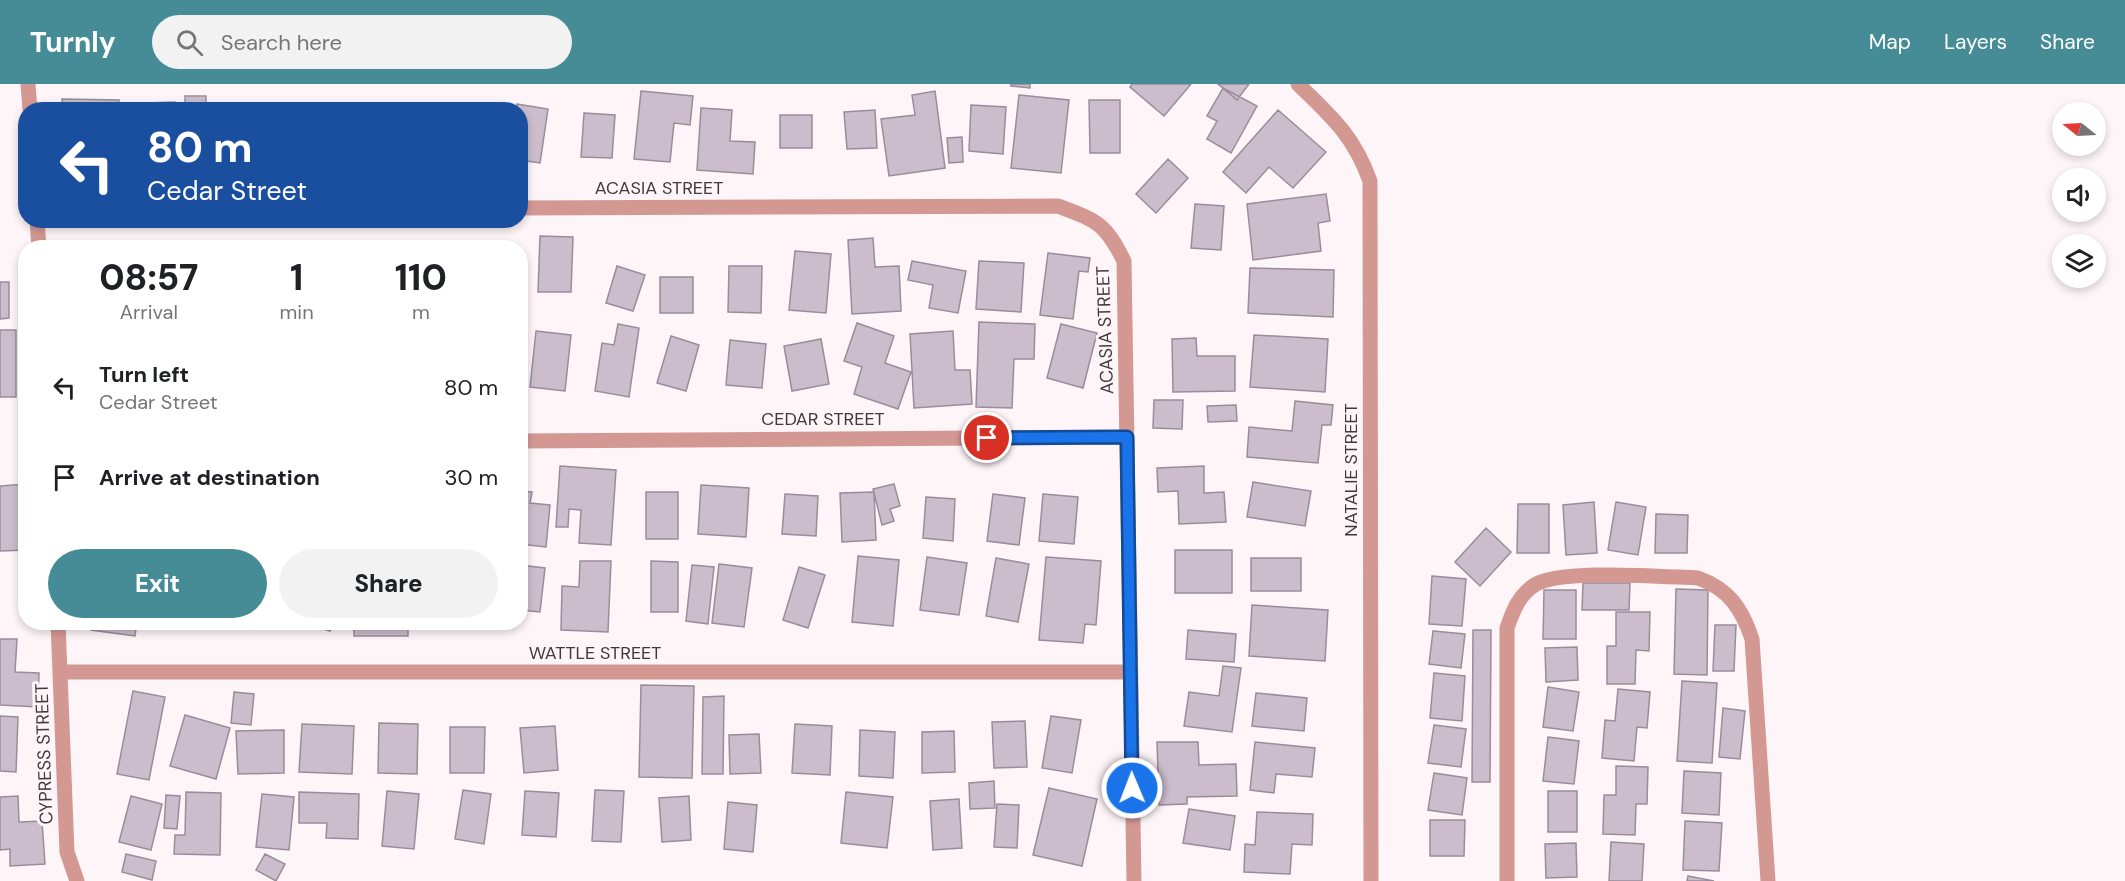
<!DOCTYPE html>
<html lang="en">
<head>
<meta charset="utf-8">
<style>
  body { margin:0; font-family:"DM Sans",sans-serif; background:#f2f2f2; color:#202124; height:100vh; display:flex; flex-direction:column; font-size:22px; white-space:nowrap }
  * { box-sizing:border-box; margin:0 }
  p { font-size:20px; color:#757577 }
  .icon { flex:none; width:33px; height:33px; fill:none; stroke:currentColor; stroke-width:2; stroke-linecap:round; stroke-linejoin:round }
  .map { position:relative; flex:1; overflow:hidden }
  .sheet { position:absolute; left:18px; top:156px; width:510px; height:390px; display:flex; flex-direction:column; background:#fff; border-radius:24px; box-shadow:0 3px 9px #0003 }
  .sheet>* { flex:none }
  .guide { position:absolute; left:18px; top:18px; width:510px; height:126px; border-radius:24px; box-shadow:0 3px 9px #0003; background:#1a4fa0; color:#fff; overflow:hidden }
  .needle { width:39px; rotate:288deg }
  .controls { position:absolute; left:2052px; top:18px; display:grid; gap:12px }
  .controls a { display:grid; place-items:center; width:54px; height:54px; border-radius:50%; background:#fff; box-shadow:0 3px 9px #0003; font-size:30px }
  .pin { position:absolute; display:grid; place-items:center; width:51px; height:51px; color:#fff; margin:-26px; border:3px solid #fff; border-radius:50%; box-shadow:0 2px 6px #0007 }
  .me { position:absolute; width:66px; margin:-33px; rotate:359deg; stroke-linejoin:round; filter:drop-shadow(0 0 4px #0008) }
  .turn { display:flex; align-items:center; gap:21px; height:126px; padding:0 30px; font-size:27px }
  .turn .icon { width:78px; height:78px; stroke-width:2.5 }
  .turn b { display:block; font-size:42px; line-height:51px }
  .eta { display:flex; justify-content:space-evenly; align-items:center; height:102px; text-align:center }
  .eta b { font-size:36px; font-weight:800; line-height:42px }
  .action { display:flex; gap:12px; margin-top:auto; padding:12px 30px }
  .action a { flex:1; height:69px; border-radius:36px; background:#468c96; color:#fff; font-size:24px; font-weight:800; line-height:69px; text-align:center }
  .action a+a { background:#f2f2f2; color:#202124 }
  ul { padding:0; list-style:none }
  li { display:flex; align-items:center; gap:18px; height:90px; padding:0 30px }
  li div { flex:1 }
  li b { display:block; font-size:22px }
  li em { font-style:normal }
  header { display:flex; align-items:center; gap:36px; box-sizing:border-box; height:84px; padding:0 30px; background:#468c96; color:#fff }
  header strong { font-size:28px }
  nav { display:flex; gap:33px; margin-inline-start:auto; font-size:21px }
  .search { width:420px; height:54px; background:#f2f2f2; display:flex; align-items:center; gap:15px; box-sizing:border-box; padding:0 21px; border-radius:33px; color:#757577; font-size:22px }
  .map>svg:first-child { display:block }
  .building { fill:#ccbdcc; stroke:#9a8c9a; stroke-width:1.5 }
  .lines { fill:none; stroke-linecap:round; stroke-linejoin:round }
  .minor { stroke:#d49893; stroke-width:15 }
  .route-casing { stroke:#114b97; stroke-width:15 }
  .route { stroke:#1a73e8; stroke-width:10 }
  .labels { text-anchor:middle; stroke-width:6; stroke-linejoin:round; paint-order:stroke }
  .street-label { font-size:18px; fill:#42393c; stroke:#fef5f8 }
</style>
</head>
<body>
<header>
<strong>Turnly</strong>
<div class="search"><svg class="icon" aria-label="search" viewBox="0 0 24 24"><circle cx="10" cy="10" r="6"/><path d="M15 15l6 6"/></svg>Search here</div>
<nav><a>Map</a><a>Layers</a><a>Share</a></nav>
</header>
<div class="map">
<svg width="2125" height="797" viewBox="0 0 2125 797">
  <rect width="100%" height="100%" fill="#fef5f8"/>
  <path class="building" d="M1011 0H1030V4L1011 2Z
    M1132 0H1191L1164 32 1130 3Z
    M1218 0H1249L1237 16Z
    M1223 4 1257 22 1231 69 1207 55 1217 37 1207 32Z
    M641 7 693 12 690 41 674 39 670 78 634 75Z
    M935 7 945 84 889 92 881 35 915 31 912 11Z
    M1019 11 1069 16 1061 89 1011 84Z
    M185 12H206V26H185Z
    M62 15 119 16V26H62Z
    M1089 16H1120V69H1090Z
    M175 18V26H146L145 19Z
    M252 20 303 21V26H252Z
    M517 20 548 25 540 79 520 76V26H516Z
    M971 21 1006 23 1003 70 969 67Z
    M701 24 732 26 730 57 755 58 753 90 697 86Z
    M875 26 877 64 847 65 844 28Z
    M1278 26 1326 68 1293 104 1269 83 1246 109 1223 88Z
    M584 29 615 31 612 74 581 73Z
    M780 31H812V64H780Z
    M962 53 963 78 949 79 947 54Z
    M1168 75 1188 94 1156 129 1136 110Z
    M1326 110 1330 137 1318 139 1321 167 1253 176 1247 120Z
    M1195 120 1224 122 1221 166 1191 164Z
    M540 152 573 153 571 208H538Z
    M873 154 875 183 899 182 901 227 852 230 848 156Z
    M479 161 514 162V164H479Z
    M795 167 831 170 826 229 789 226Z
    M1048 169 1090 174 1088 188 1079 187 1073 235 1040 231Z
    M912 177 966 187 958 229 929 224 933 201 908 196Z
    M979 177 1024 179 1021 228 976 225Z
    M617 182 645 191 633 227 606 219Z
    M729 182H762L761 229 728 228Z
    M1250 184 1334 186 1333 233 1248 229Z
    M660 193H693V229H660Z
    M0 198H9V234L0 235Z
    M979 238 1035 240 1034 275H1014L1012 324 976 323Z
    M857 239 894 252 885 279 911 288 898 325 854 310 862 283 844 277Z
    M618 240 639 244 629 313 595 307 602 259 614 261Z
    M1061 240 1097 249 1083 304 1047 294Z
    M0 246H16V313H0Z
    M536 247 571 251 565 307 530 303Z
    M953 247 955 286H970L972 320 914 324 910 250Z
    M1254 251 1328 255 1325 308 1250 303Z
    M671 252 699 261 686 307 657 299Z
    M1196 254 1197 272H1235V307L1173 308 1172 255Z
    M821 255 829 300 792 307 784 262Z
    M730 256 766 260 762 304 726 301Z
    M1154 316H1183L1182 345 1153 344Z
    M1295 317 1333 321 1331 341H1322L1318 379 1247 373 1249 343 1292 347Z
    M1236 321 1237 337 1208 338 1207 322Z
    M560 382 616 386 611 461 579 459 581 426 569 425 568 443H556Z
    M1204 382V409L1224 408 1226 438 1179 440 1178 407 1158 408 1157 384Z
    M1253 398 1311 407 1305 442 1247 433Z
    M26 400V466L0 467V402Z
    M894 400 900 422 890 425 894 437 882 441 873 405Z
    M701 401 749 404 746 453 698 450Z
    M520 407 532 408 530 419 550 421 546 463 520 460Z
    M646 408H678V455H646Z
    M874 408 876 456 842 458 840 409Z
    M785 410 818 412 816 452 782 450Z
    M993 410 1025 414 1019 461 987 457Z
    M1043 410 1078 413 1074 460 1039 457Z
    M926 413 955 415 953 457 923 454Z
    M1594 418 1597 469 1566 471 1563 421Z
    M1616 418 1646 423 1638 471 1608 466Z
    M1518 420H1549V469H1517Z
    M1656 430 1688 431 1687 469H1655Z
    M1486 444 1511 468 1480 502 1455 478Z
    M1175 466H1232V509H1175Z
    M858 472 899 476 893 542 852 538Z
    M927 473 967 479 959 531 920 526Z
    M1046 473 1101 477 1096 541 1085 540 1083 559 1039 556Z
    M996 474 1029 480 1018 538 986 532Z
    M1251 474H1301V507H1251Z
    M580 477H611L608 548 561 546 562 502 579 503Z
    M651 477 678 478V528H651Z
    M719 480 752 484 744 543 712 539Z
    M520 481 545 484 540 528 520 526Z
    M692 481 714 483 708 540 686 537Z
    M799 483 825 491 808 544 783 536Z
    M1432 492 1466 495 1462 542 1429 540Z
    M1583 499H1630L1629 526H1582Z
    M1676 505 1708 506 1707 591 1674 590Z
    M1544 506H1576V555H1543Z
    M1252 521 1328 526 1325 577 1249 572Z
    M1616 528H1650L1649 567 1636 566 1635 600H1607V562H1616Z
    M92 538H137L135 552 91 546Z
    M174 538H206V545L173 543Z
    M302 538H333L330 547Z
    M354 538H408V552H354Z
    M1715 541H1736L1734 587H1713Z
    M1188 546 1236 550 1234 578 1186 575Z
    M1473 546H1491L1490 698H1472Z
    M1433 547 1465 550 1461 584 1429 580Z
    M0 555H17L15 588 39 589 38 623 0 621Z
    M1577 563 1578 596 1546 598 1545 564Z
    M1223 582 1241 584 1232 648 1184 642 1189 608 1219 612Z
    M1434 589 1465 592 1462 637 1430 634Z
    M1682 597 1717 599 1712 679 1677 677Z
    M641 601 694 602 692 694 639 693Z
    M1548 603 1579 608 1573 647 1543 643Z
    M1618 605 1650 608 1647 644 1637 643 1634 677 1602 674 1605 636 1615 637Z
    M133 607 165 613 149 696 117 690Z
    M234 608 254 610 251 641 231 639Z
    M1256 609 1307 614 1304 647 1252 642Z
    M724 612 723 690H702L703 613Z
    M1723 624 1745 627 1740 675 1719 673Z
    M185 631 230 644 216 695 170 682Z
    M0 632 18 633 16 688 0 687Z
    M1051 632 1081 636 1072 689 1042 684Z
    M1025 637 1027 683 994 684 992 638Z
    M379 639 418 640 417 690 378 689Z
    M302 640 354 642 352 690 299 688Z
    M795 640 832 642 830 691 792 689Z
    M1434 641 1466 645 1461 683 1428 679Z
    M555 642 558 686 524 689 520 644Z
    M450 643H485L484 689H450Z
    M284 646V689L238 690 236 647Z
    M860 646 895 648 893 694 859 692Z
    M954 647 955 688 922 689V648Z
    M759 650 761 689 730 690 729 651Z
    M1548 653 1579 657 1574 700 1543 697Z
    M1157 658H1198L1199 681 1236 680 1237 712 1187 713V720L1159 721Z
    M1255 658 1315 664 1312 693 1276 690 1274 709 1250 706Z
    M1616 682 1648 683 1647 720H1636L1635 751 1603 750 1604 711H1616Z
    M1684 687 1721 689 1719 731 1682 729Z
    M1434 689 1467 694 1462 731 1428 726Z
    M994 697 995 724 970 725 969 699Z
    M1049 704 1097 715 1082 782 1033 771Z
    M463 706 491 710 484 760 455 755Z
    M595 706 624 707 621 758 592 757Z
    M387 707 419 710 414 765 382 762Z
    M525 707 559 709 556 753 522 751Z
    M1548 707H1577V748H1548Z
    M186 708 221 709 220 771 174 770 175 751H185Z
    M299 708 359 710 358 755 326 754 327 739H299Z
    M846 708 893 713 887 764 841 759Z
    M262 710 294 713 289 766 256 763Z
    M166 711 180 712 177 745 164 744Z
    M18 712 19 738 42 737 45 780 10 782V765L0 766V713Z
    M131 712 162 720 151 766 119 758Z
    M689 712 691 756 662 758 659 714Z
    M959 715 962 764 933 766 930 717Z
    M728 718 757 721 753 768 724 765Z
    M997 720 1019 721 1017 764 994 763Z
    M1189 725 1235 732 1230 766 1183 759Z
    M1257 728 1313 730 1312 761 1292 760 1290 790 1244 788 1245 760 1255 761Z
    M1430 736H1465L1464 772H1430Z
    M1685 737 1722 739 1719 787 1683 786Z
    M1611 758 1644 760 1642 797H1609Z
    M1576 759 1577 793 1546 794 1545 760Z
    M126 770 156 777 152 796 122 788Z
    M265 770 285 780 276 797 256 786Z
    M1688 792 1714 797H1687Z"/>
  <g class="lines">
    <path class="minor" d="M28 0 30 26
      M1298 0C1332 33 1354 52 1370 97L1371 797
      M520 124 1058 122C1098 137 1105 139 1124 177L1134 797
      M37 136 39 164
      M520 357 1127 353
      M58 538 67 768 77 797
      M60 588H1130
      M1507 797V544C1513 527 1518 513 1533 502 1556 484 1665 493 1698 494 1729 505 1742 525 1752 555L1768 797"/>
  </g>
  <g class="lines">
    <g class="route-casing">
      <path id="route" d="M987 354 1127 353 1132 704"/>
    </g>
    <use href="#route" class="route"/>
  </g>
  <g class="labels">
    <g class="street-label">
      <text x="659" y="110">ACASIA STREET</text>
      <text transform="translate(1105 246) rotate(-92)" y="6">ACASIA STREET</text>
      <text x="823" y="341">CEDAR STREET</text>
      <text transform="translate(1351 386) rotate(-90)" y="6">NATALIE STREET</text>
      <text x="595" y="575">WATTLE STREET</text>
      <text transform="translate(44 670) rotate(-92)" y="6">CYPRESS STREET</text>
    </g>
  </g>
</svg>
<div class="controls">
<a><svg class="needle" viewBox="-14 -14 28 28"><path d="M0-13l5 13h-10z" fill="#e53935"/><path d="M0 13l5-13h-10z" fill="#757577"/></svg></a>
<a><svg class="icon" aria-label="sound" viewBox="0 0 24 24"><path d="M4 9h4l5-4v14l-5-4H4zM17 9q2 3 0 6"/></svg></a>
<a><svg class="icon" aria-label="layers" viewBox="0 0 24 24"><path d="M12 4l9 5-9 5-9-5zM3 14l9 5 9-5"/></svg></a>
</div>
<div class="pin" style="left:987px;top:354px;background:#d93025"><svg class="icon" aria-label="arrive" viewBox="0 0 24 24"><path d="M6 21V4h12l-3 4 3 4H6"/></svg></div>
<svg class="me" style="left:1132px;top:704px" viewBox="-20 -20 40 40"><circle r="17" fill="#1a73e8" stroke="#fff" stroke-width="3"/><path d="M0-11L8 9 0 5-8 9z" fill="#fff"/></svg>
<div class="guide">
<div class="turn"><svg class="icon" aria-label="left" viewBox="0 0 24 24"><path d="M17 20v-9H6M10 6l-5 5 5 5"/></svg><div><b>80 m</b>Cedar Street</div></div>
</div>
<section class="sheet">
<div class="eta">
<div><b>08:57</b><p>Arrival</p></div>
<div><b>1</b><p>min</p></div>
<div><b>110</b><p>m</p></div>
</div>
<ul>
<li><svg class="icon" aria-label="left" viewBox="0 0 24 24"><path d="M17 20v-9H6M10 6l-5 5 5 5"/></svg><div><b>Turn left</b><p>Cedar Street</p></div><em>80 m</em></li>
<li><svg class="icon" aria-label="arrive" viewBox="0 0 24 24"><path d="M6 21V4h12l-3 4 3 4H6"/></svg><div><b>Arrive at destination</b></div><em>30 m</em></li>
</ul>
<div class="action"><a>Exit</a><a>Share</a></div>
</section>
</div>
</body>
</html>
